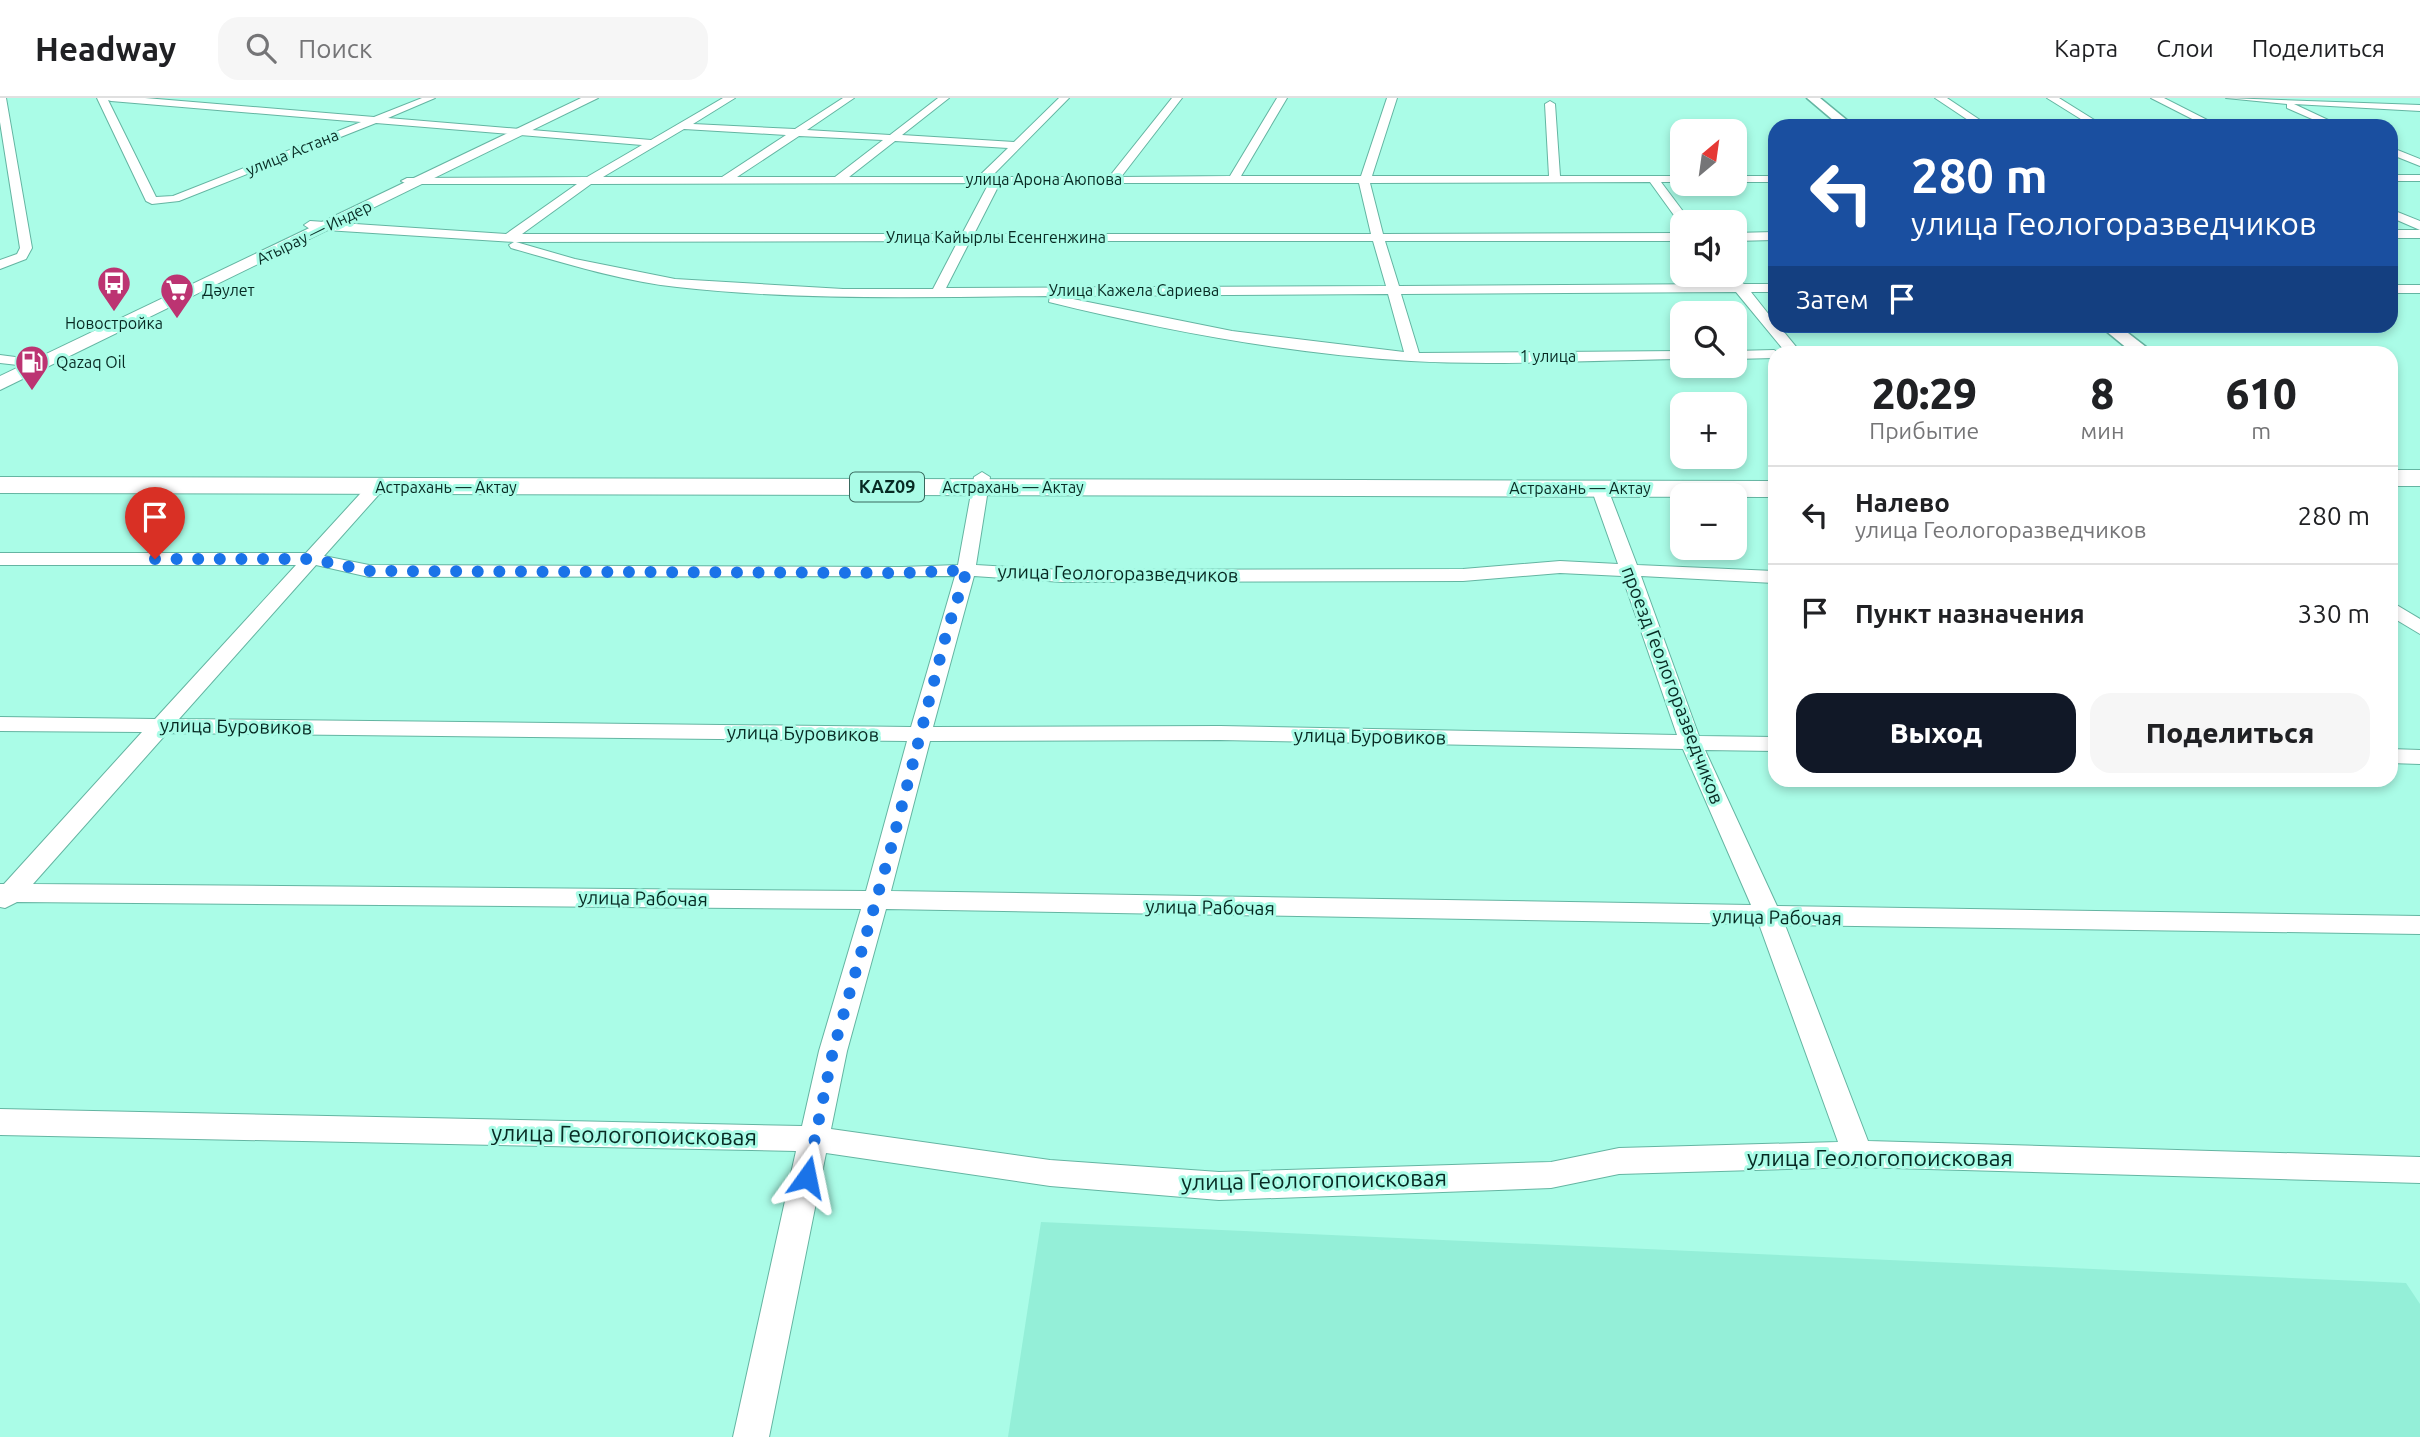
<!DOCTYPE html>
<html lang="ru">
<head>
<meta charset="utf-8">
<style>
  body { margin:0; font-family:Ubuntu,sans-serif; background:#f6f6f6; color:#202124; height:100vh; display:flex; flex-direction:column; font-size:26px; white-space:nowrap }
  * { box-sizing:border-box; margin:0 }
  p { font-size:23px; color:#757577 }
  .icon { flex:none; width:38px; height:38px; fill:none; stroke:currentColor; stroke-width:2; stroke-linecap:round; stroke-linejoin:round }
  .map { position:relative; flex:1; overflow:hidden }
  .details { position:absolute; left:1768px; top:248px; width:630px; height:441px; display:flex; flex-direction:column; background:#fff; border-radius:21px; box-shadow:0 4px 10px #0003 }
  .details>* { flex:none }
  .banner { position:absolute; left:1768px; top:21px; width:630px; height:214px; border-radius:21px; box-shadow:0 4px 10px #0003; background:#1a4fa0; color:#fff; overflow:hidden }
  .needle { width:46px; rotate:29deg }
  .buttons { position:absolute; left:1670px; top:21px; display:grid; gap:14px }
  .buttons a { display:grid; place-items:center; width:77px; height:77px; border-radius:14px; background:#fff; box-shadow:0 4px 10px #0003; font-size:35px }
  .pin { position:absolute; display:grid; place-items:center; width:60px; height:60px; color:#fff; margin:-72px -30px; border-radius:50% 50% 50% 0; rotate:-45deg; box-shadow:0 0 7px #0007 }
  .pin .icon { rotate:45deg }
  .me { position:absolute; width:77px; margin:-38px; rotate:12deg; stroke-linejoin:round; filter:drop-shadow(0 0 5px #0008) }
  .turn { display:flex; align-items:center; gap:24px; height:147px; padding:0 28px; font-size:32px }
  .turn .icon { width:91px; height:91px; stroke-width:2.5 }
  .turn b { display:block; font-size:49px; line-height:60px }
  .then { display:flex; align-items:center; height:66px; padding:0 28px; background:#0003; gap:14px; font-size:26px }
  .eta { display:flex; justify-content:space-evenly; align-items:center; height:119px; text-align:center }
  .eta b { font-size:42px; font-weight:800; line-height:49px }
  .button { display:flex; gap:14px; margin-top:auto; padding:14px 28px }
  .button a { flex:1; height:80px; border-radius:21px; background:#111827; color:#fff; font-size:28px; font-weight:800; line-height:80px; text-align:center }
  .button a+a { background:#f6f6f6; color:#202124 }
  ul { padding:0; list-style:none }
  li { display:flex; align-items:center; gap:21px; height:98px; padding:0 28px; border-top:2px solid #e0e0e0 }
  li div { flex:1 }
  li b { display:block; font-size:26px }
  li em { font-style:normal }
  header { display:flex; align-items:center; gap:42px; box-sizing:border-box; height:98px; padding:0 35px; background:#fff; border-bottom:2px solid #e0e0e0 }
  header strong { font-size:33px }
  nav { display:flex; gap:38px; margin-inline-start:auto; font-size:24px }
  .search { width:490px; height:63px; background:#f6f6f6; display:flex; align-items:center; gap:18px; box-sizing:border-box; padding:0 24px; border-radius:21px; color:#757577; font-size:26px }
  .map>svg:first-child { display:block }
  .built { fill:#94efd8 }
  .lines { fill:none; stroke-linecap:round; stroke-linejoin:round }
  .minor-casing { stroke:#64b5a2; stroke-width:2 }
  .tertiary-casing { stroke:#64b5a2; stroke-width:3 }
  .secondary-casing { stroke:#64b5a2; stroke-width:2 }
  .trunk-casing { stroke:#64b5a2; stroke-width:2 }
  .minor { fill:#fff; fill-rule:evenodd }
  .tertiary { fill:#fff; fill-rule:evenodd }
  .secondary { fill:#fff; fill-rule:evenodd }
  .trunk { fill:#fff; fill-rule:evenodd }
  .route { stroke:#1a73e8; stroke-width:12; stroke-dasharray:0 21.6 }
  .labels { text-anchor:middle; stroke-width:6; stroke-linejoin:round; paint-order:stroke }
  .far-street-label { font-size:16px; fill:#072a23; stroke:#aafce7 }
  .far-poi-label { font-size:16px; fill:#072a23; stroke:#aafce7; text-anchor:start }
  .shield { fill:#aafce7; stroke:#38695e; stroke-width:2 }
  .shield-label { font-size:18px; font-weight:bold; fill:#072a23 }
  .street-label { font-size:19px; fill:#072a23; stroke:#aafce7 }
  .near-street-label { font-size:23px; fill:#072a23; stroke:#aafce7 }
</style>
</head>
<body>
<header>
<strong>Headway</strong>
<div class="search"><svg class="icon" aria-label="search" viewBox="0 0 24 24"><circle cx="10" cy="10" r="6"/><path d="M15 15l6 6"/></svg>Поиск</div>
<nav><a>Карта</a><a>Слои</a><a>Поделиться</a></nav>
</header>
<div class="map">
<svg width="2420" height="1339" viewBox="0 0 2420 1339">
  <rect width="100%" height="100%" fill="#aafce7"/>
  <path class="built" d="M1041 1124 2406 1185 2420 1206V1339H1008Z"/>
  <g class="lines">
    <g class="minor-casing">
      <path id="minor" d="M0 0H6L32 150 26 161 0 171V162L17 156 20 150 0 24Z
        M97 0H145L374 19 422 0H435L388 20 651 42 723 0H735L693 26 795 31 843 0H854L807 32 890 37 938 0H949L902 37 1014 44 1059 0H1069L991 79H1109L1172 0H1182L1121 79 1230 78 1277 0H1287L1241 78H1361L1387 0H1397L1372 78H1549L1545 6 1550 3 1555 6 1560 78H1682V84H1661L1691 124 1681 127 1650 84 1370 85 1383 136 1682 135V143H1385L1399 188 1730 186V181L1735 180 1744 186H1774V194H1751L1774 223V228H1779L1802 256H1787L1736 194 1401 196 1419 255 1682 253V261C1594 262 1498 268 1411 263 1289 256 1167 233 1049 204L1050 198C926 199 801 203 677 189 621 183 564 165 511 150L509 147 514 144 310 131 304 127 310 123 506 136 577 86H407L401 83 407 80 587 79 642 47 376 25 179 103 152 106 146 103ZM108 2 111 3 361 24 173 98 156 99ZM684 31 786 37 722 79H603ZM799 38 883 42 835 79H737ZM895 43 1008 50 978 79H849ZM989 85 962 136H522L591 86ZM1000 85H1359L1371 136H974ZM958 143 933 191H843L675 181 575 161 516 144ZM970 143H1373L1386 188 946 190ZM1388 196 1404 254 1232 233 1058 198Z
        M1935 0H1947L1989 28H1977Z
        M2047 0H2059L2104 28H2092Z
        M2151 0H2164L2219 28H2206Z
        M2226 0 2420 7V13L2294 6 2341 28H2328L2287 10V6Z
        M2390 49 2420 61V68L2390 56Z
        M2390 77H2420V83H2390Z
        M1734 78H1774V84H1734Z
        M2390 111 2420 123V132L2390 119Z
        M2390 132H2420V140H2390Z
        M1774 134V142L1734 143V135Z
        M2390 187H2420V195H2390Z
        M2302 249 2307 250 2308 256H1894L1901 252Z
        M1774 252 1781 256H1774V260L1734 261V253Z
        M0 257 23 260 25 263 18 267 0 265Z
        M982 374 990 379 976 467 1062 472 1463 471 1560 463 1618 466 1591 390 1594 386H1606L1637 467 1774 473V485L1641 478 1699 638 1774 639V653L1705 652 1777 808 2420 818V836L1785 827 1868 1043 2420 1059V1085L1858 1069 1619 1076 1551 1090 1219 1102 1050 1088 826 1055 769 1339H733L796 1053 0 1037V1011L802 1028 819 953 861 811 17 804 5 810 0 809V786H4L142 634 0 633V619L155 621 296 467H0V455H306L370 385 376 384 385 389 382 393 324 458 369 467 902 469 958 467 974 379ZM316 467 369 479 955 478 911 629 179 621ZM1560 475 1622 478 1677 637 1220 628 933 629 974 478 1062 484 1463 483ZM167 635 907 643 866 793 33 786ZM1220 642 1683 651 1751 807 891 793 930 643ZM886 811 1759 826 1838 1044 1619 1050 1551 1064 1219 1074 1050 1062 831 1031 847 953Z
        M2390 503 2420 521V536L2390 518Z
        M2390 651 2420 652V666L2390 665Z"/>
    </g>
    <g class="tertiary-casing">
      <path id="tertiary" d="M1807 0H1820L1854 28H1840Z
        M2100 228H2119L2155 256H2134Z"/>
    </g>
    <g class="secondary-casing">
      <path id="secondary" d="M581 0H598L0 292V278Z"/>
    </g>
    <g class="trunk-casing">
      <path id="trunk" d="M2390 372H2420V388H2390Z
        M0 379 1774 383V399L0 395Z"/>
    </g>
    <use href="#minor" class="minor"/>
    <use href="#tertiary" class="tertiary"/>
    <use href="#secondary" class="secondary"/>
    <use href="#trunk" class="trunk"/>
  </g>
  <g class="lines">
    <path class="route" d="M155 461H312L369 473 902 475 967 472 947 533 891 750 833 953 807 1079"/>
  </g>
  <defs>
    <g id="bus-pin" transform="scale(1.75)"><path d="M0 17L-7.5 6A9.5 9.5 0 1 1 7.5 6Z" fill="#bc3472" stroke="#aafce7"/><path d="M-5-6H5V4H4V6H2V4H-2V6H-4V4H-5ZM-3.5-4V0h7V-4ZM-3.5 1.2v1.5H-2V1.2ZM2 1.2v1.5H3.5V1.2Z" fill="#fff"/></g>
    <g id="supermarket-pin" transform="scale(1.75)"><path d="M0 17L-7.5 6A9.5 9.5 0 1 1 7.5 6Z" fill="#bc3472" stroke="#aafce7"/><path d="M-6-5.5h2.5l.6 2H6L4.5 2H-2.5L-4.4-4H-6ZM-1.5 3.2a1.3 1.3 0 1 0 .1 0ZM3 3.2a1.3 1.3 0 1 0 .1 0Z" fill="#fff"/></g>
    <g id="fuel-pin" transform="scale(1.75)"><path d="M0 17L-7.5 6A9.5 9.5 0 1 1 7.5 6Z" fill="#bc3472" stroke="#aafce7"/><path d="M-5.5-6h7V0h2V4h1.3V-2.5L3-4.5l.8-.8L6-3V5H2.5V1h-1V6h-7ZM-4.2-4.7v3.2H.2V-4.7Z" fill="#fff"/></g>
  </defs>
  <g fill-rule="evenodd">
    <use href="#bus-pin" x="114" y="185"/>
    <use href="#supermarket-pin" x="177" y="192"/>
    <use href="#fuel-pin" x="32" y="264"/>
  </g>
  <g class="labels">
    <g class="far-street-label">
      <text transform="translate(292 54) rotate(-22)" y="6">улица Астана</text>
      <text x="1044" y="87">улица Арона Аюпова</text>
      <text transform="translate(314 134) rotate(-26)" y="6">Атырау — Индер</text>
      <text x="996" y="145">Улица Кайырлы Есенгенжина</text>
      <text x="1134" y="198">Улица Кажела Сариева</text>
      <text x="1548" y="264">1 улица</text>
      <text x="446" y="395">Астрахань — Актау</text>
      <text x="1013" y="395">Астрахань — Актау</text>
      <text x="1580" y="396">Астрахань — Актау</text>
    </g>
    <g class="far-poi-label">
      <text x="202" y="198">Дәулет</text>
      <text x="114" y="231" text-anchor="middle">Новостройка</text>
      <text x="56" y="270">Qazaq Oil</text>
    </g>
    <rect class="shield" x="850" y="374.5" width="74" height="29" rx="5"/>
    <g class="shield-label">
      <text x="887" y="395">KAZ09</text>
    </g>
    <g class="street-label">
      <text transform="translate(1118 475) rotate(1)" y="7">улица Геологоразведчиков</text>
      <text transform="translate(1673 587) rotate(69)" y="7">проезд Геологоразведчиков</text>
      <text transform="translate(236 628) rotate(1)" y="7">улица Буровиков</text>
      <text transform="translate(803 635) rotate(1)" y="7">улица Буровиков</text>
      <text transform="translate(1370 638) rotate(1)" y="7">улица Буровиков</text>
      <text transform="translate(643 800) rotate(1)" y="7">улица Рабочая</text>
      <text transform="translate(1210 809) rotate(1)" y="7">улица Рабочая</text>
      <text transform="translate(1777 819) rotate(1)" y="7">улица Рабочая</text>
    </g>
    <g class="near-street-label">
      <text transform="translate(624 1037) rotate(1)" y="8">улица Геологопоисковая</text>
      <text x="1880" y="1068">улица Геологопоисковая</text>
      <text transform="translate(1314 1082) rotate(-1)" y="8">улица Геологопоисковая</text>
    </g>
  </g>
</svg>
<div class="buttons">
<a><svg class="needle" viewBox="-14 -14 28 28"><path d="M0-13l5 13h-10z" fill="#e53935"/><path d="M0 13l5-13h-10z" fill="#757577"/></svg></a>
<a><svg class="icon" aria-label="sound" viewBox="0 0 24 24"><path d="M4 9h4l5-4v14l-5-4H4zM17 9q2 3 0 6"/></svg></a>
<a><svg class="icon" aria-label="search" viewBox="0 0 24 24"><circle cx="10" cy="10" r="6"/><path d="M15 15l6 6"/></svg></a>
<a>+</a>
<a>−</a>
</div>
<div class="pin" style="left:155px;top:461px;background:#d93025"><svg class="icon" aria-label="arrive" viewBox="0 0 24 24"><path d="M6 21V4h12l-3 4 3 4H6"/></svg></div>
<svg class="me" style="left:807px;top:1079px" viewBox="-20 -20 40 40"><path d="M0-17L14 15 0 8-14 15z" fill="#1a73e8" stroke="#fff" stroke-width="4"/></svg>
<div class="banner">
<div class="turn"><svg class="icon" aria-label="left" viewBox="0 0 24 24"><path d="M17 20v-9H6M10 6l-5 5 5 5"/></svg><div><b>280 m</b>улица Геологоразведчиков</div></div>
<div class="then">Затем<svg class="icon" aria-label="arrive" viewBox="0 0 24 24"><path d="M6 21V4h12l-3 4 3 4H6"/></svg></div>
</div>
<section class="details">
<div class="eta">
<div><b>20:29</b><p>Прибытие</p></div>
<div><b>8</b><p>мин</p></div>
<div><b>610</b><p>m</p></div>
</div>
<ul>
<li><svg class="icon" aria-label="left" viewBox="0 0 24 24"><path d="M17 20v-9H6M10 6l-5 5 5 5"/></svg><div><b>Налево</b><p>улица Геологоразведчиков</p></div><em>280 m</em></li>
<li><svg class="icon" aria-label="arrive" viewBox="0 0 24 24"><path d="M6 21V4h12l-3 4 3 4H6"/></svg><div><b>Пункт назначения</b></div><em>330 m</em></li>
</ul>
<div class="button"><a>Выход</a><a>Поделиться</a></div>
</section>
</div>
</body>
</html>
